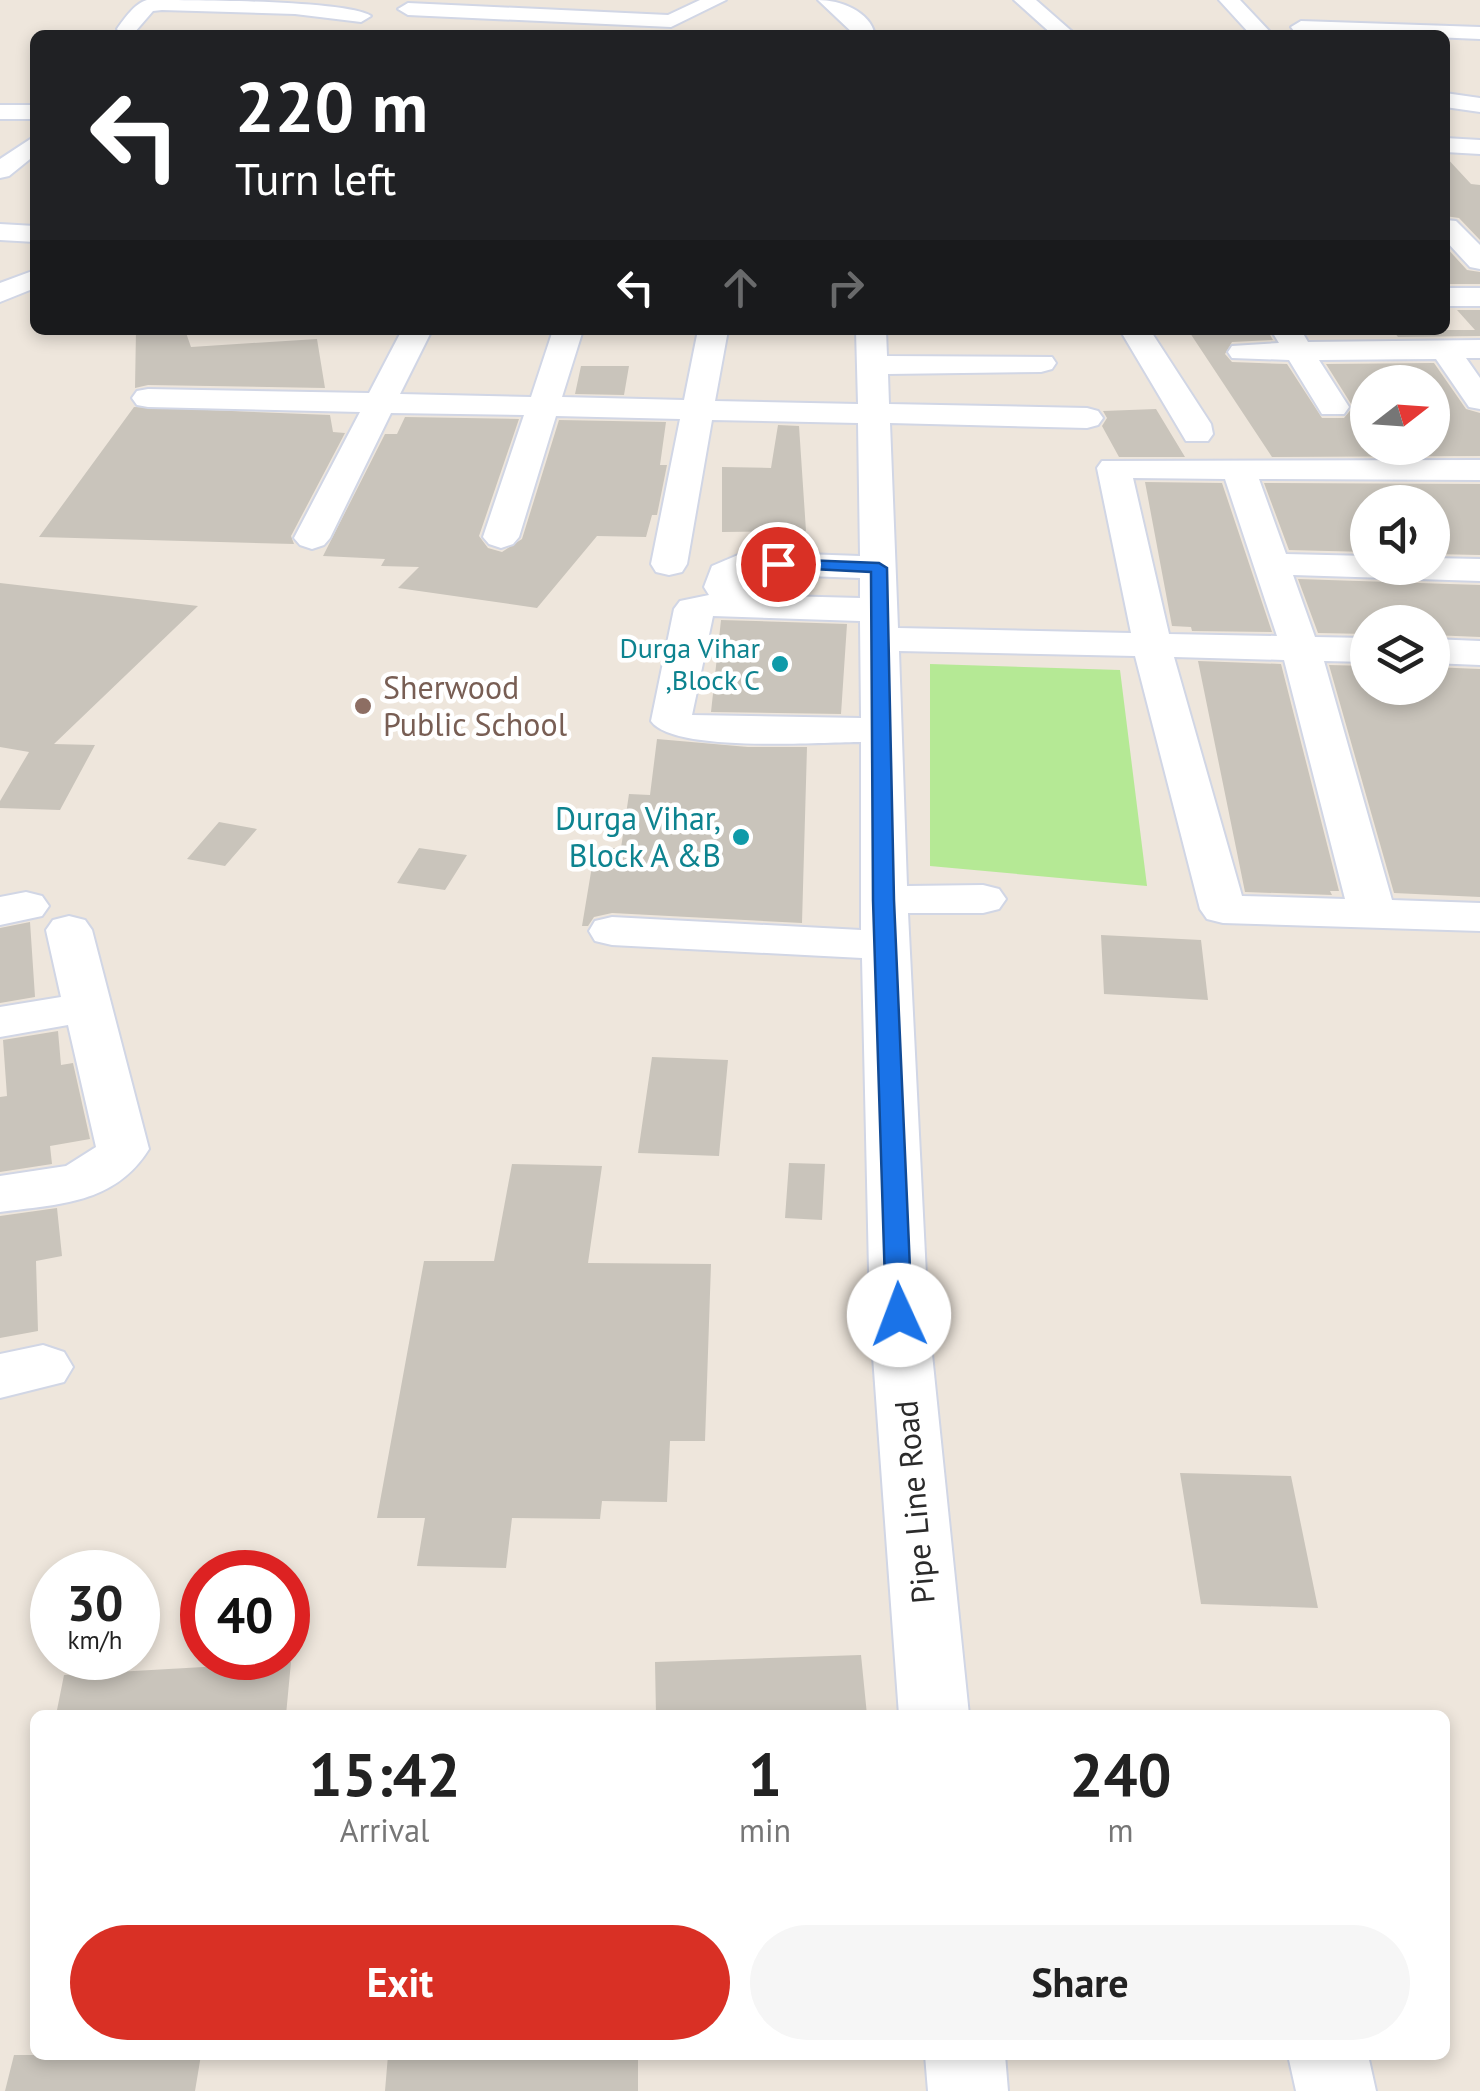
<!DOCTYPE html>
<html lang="en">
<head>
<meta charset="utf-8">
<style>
  body { margin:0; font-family:"PT Sans",sans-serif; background:#f6f6f6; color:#222; height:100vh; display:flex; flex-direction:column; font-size:38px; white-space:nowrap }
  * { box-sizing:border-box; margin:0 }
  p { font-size:32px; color:#767676 }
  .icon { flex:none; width:55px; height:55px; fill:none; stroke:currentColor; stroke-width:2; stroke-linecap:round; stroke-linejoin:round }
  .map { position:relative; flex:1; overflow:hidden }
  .drawer { position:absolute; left:30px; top:1710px; width:1420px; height:350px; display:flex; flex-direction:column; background:#fff; border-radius:15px; box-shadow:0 5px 15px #0003 }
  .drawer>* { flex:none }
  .top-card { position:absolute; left:30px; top:30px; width:1420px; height:305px; border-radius:15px; box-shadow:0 5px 15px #0003; background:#202124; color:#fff; overflow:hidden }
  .needle { width:65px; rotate:73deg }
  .tools { position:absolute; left:1350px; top:365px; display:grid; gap:20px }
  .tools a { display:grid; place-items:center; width:100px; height:100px; border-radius:50%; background:#fff; box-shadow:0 5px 15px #0003; font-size:50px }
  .speed { position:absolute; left:30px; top:1550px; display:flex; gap:20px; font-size:50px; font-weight:700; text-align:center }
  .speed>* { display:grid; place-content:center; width:130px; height:130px; border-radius:50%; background:#fff; box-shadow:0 5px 15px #0003; line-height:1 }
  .speed small { font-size:25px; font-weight:400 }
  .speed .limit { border:15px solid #d22; background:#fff; color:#111 }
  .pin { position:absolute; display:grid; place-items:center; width:85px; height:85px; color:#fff; margin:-42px; border:5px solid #fff; border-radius:50%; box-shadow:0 2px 10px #0007 }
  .me { position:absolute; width:110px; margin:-55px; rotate:358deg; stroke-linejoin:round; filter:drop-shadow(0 0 8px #0008) }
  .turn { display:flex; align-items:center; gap:35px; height:210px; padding:0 40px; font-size:45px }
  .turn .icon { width:130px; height:130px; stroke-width:2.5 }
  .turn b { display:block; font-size:70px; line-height:85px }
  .lanes { display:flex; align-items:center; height:95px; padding:0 40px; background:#0003; justify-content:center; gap:50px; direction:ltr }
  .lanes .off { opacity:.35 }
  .eta { display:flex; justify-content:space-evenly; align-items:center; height:170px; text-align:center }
  .eta b { font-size:60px; font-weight:700; line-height:70px }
  .button { display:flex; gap:20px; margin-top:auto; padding:20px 40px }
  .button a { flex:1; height:115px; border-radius:60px; background:#d93025; color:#fff; font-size:40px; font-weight:700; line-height:115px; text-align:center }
  .button a+a { background:#f6f6f6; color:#222 }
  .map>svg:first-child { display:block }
  .green { fill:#b5e995 }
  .building { fill:#c9c4bb; fill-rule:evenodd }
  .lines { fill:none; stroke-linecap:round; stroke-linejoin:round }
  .minor-casing { stroke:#d1d6e5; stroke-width:4 }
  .minor { fill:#fff; fill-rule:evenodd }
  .route { fill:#1a73e8; stroke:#114b97; stroke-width:2.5 }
  .culture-dot { fill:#0f9aa8; stroke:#fff; stroke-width:4 }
  .education-dot { fill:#8d6e63; stroke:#fff; stroke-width:4 }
  .labels { text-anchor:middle; stroke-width:9; stroke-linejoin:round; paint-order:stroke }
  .far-culture-label { font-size:28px; fill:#0d838f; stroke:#fff; text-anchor:end }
  .education-label { font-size:32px; fill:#785e54; stroke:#fff; text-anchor:start }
  .culture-label { font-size:32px; fill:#0d838f; stroke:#fff; text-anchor:end }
  .street-label { font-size:32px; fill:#2b2b2b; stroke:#fff }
</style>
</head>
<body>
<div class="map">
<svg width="1480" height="2091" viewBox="0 0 1480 2091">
  <rect width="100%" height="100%" fill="#eee6dc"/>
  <path class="green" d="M930 664 1120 670 1147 886 930 866Z"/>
  <path class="building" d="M1445 156 1471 184 1480 185V240L1459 218 1445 216Z
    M1445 246 1467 270 1480 272V284H1445Z
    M1457 310H1480V336L1398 337 1392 330H1475Z
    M136 330H185L191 347 317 339 325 388 148 385 135 388Z
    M1188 330H1267L1273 340 1232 342 1225 354 1232 362 1287 364 1322 418H1344L1353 407 1326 364 1434 363 1466 409 1480 413V456L1272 457ZM1368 382H1432V448H1368Z
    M581 366H629L624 395 575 394Z
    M134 407 330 415 333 432 345 433 291 536 294 544 39 537Z
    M1156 409 1185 457H1119L1102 426 1107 418 1103 411Z
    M405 417 519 419 479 536 488 548 502 552 522 539 559 420 666 422 660 465H667L657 515H652L646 537 597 536 537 608 398 588 419 567 381 566 385 559 323 556 385 434H397Z
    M778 425 799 426 806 531 722 532V467L771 468Z
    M1145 482 1222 483 1272 632 1192 631 1191 627 1172 626Z
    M1264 483 1480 484V555L1432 554V502H1368V552L1289 550Z
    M1298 579 1480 585V637L1432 635V622H1368V634L1318 633Z
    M0 583 198 606 54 744 95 745 60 810 0 808V801L29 752 0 747Z
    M721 620 847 624 841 714 711 712Z
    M1198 661 1281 664 1339 891H1330L1332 895 1245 892Z
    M1329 665 1368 666V688H1432V667L1480 669V897L1394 893Z
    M657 739 748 747H807L802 923 612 913 594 917 588 926H582L595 848H621L629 794 650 795Z
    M219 822 257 829 225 866 187 859Z
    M419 848 467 855 445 890 397 883Z
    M30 922 35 997 0 1003V928Z
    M1101 935 1201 940 1208 1000 1104 994Z
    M58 1031 61 1065 73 1063 90 1139 50 1146 52 1164 0 1172V1097L7 1096 3 1040Z
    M652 1057 728 1060 719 1156 638 1153Z
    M789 1163 825 1164 822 1220 785 1218Z
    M512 1164 602 1166 588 1263 711 1264 705 1441H670L667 1502 602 1501 600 1519 512 1518 506 1568 417 1566 425 1518H377L424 1261H494Z
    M57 1208 62 1256 36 1261 38 1331 0 1338V1216Z
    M1180 1473 1291 1476 1318 1608 1201 1604Z
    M861 1655 867 1715H656L655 1662Z
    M291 1662 286 1715H56L64 1675Z
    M14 2055H201L195 2091H5Z
    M388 2055H638V2091H385Z"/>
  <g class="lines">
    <g class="minor-casing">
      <path id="minor" d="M147 0C186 0 347 0 371 16L361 22 295 14 162 10 153 11 134 33H120L117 29C124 19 135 3 147 0Z
        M700 0H726L671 27 408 15 398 9 408 3 668 15Z
        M818 0C840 0 870 11 875 35H855Z
        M1014 0H1036L1076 35H1053Z
        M1219 0H1240L1273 35H1251Z
        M1301 21 1480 27V39L1294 31 1291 27Z
        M1445 93 1480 98V112L1445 107Z
        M0 105H35V119H0Z
        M35 136V155L9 176 0 178V159Z
        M1445 138 1480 140V154L1445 152Z
        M1445 220 1456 221 1480 245V269L1470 267 1445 240Z
        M0 224 35 226V242L0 240Z
        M35 270V288L0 302V283Z
        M1445 288H1480V306H1445Z
        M402 330H432L400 394 531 397 553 330H583L562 397 684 400 698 330H728L715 401 858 404 856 330H886L887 356 1052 357 1056 363 1052 369 1041 372 888 374 889 404 1087 408 1098 411 1103 418 1098 425 1087 428 890 423 898 628 1131 633 1097 468 1102 461 1480 460V480L1259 479 1286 554 1368 556V568H1432V558L1480 559V581L1293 575 1315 637 1368 638V662L1324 661 1392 900 1480 903V931L1223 923 1207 919 1200 909 1135 656 899 651 907 886 983 885 999 889 1006 899 999 909 983 913H908L928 1315 969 1715H899L870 1315 862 958 612 945 595 941 589 931 595 921 612 917 861 930V742C819 742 673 753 651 721L674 609 680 601 709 595 704 587 712 566 745 552 860 556 858 423 712 420 687 564 682 572 669 575 656 572 651 564 680 419 556 416 519 537 513 544 501 548 489 544 483 537 524 415 391 413 330 538 324 545 312 549 300 545 294 538 360 412 148 407 137 405 132 398 137 391 148 389 369 393ZM1133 478 1225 479 1277 636 1169 634ZM752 574 860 578V598L783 596 778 588 741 584ZM713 616 860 621 861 718 692 715ZM1174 657 1284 660 1345 899 1242 896Z
        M1120 330H1150L1211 424 1213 434 1208 441H1186Z
        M1271 330H1301L1308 342 1480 340V358H1466L1480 378V409L1469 407 1436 359 1319 360 1349 407 1344 414H1322L1289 360 1232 358 1228 352 1232 346 1279 343Z
        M1432 639 1480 641V665L1432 663Z
        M26 892 42 896 49 906 42 916 0 925V897Z
        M69 916 85 920 92 930 149 1149C115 1204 59 1204 0 1212V1176L66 1166 96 1147 68 1025 0 1037V1007L61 997 46 930 53 920Z
        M43 1345 64 1352 73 1367 64 1382 0 1398V1354Z
        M925 2055H1005L1008 2091H928Z
        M1288 2055H1368L1376 2091H1296Z"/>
    </g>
    <use href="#minor" class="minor"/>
  </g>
  <path class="route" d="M778 559 879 563 887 568 894 900 912 1315 908 1322H889L886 1315 873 900 871 572 772 567 769 564Z"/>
  <g class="culture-dot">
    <circle cx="780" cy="664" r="10"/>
    <circle cx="741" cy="837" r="10"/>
  </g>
  <circle class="education-dot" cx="363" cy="706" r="10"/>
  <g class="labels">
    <g class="far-culture-label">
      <text x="760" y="658">Durga Vihar<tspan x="760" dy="32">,Block C</tspan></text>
    </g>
    <g class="education-label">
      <text x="383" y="699">Sherwood<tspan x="383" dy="37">Public School</tspan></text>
    </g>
    <g class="culture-label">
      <text x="721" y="830">Durga Vihar,<tspan x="721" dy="37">Block A &amp;B</tspan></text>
    </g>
    <g class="street-label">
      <text transform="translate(915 1502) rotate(-95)" y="11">Pipe Line Road</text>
    </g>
  </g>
</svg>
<div class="tools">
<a><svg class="needle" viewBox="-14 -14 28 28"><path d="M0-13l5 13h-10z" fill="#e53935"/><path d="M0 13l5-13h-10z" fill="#767676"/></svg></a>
<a><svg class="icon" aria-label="sound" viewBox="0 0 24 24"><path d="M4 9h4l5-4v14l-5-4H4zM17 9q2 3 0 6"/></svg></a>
<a><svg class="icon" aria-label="layers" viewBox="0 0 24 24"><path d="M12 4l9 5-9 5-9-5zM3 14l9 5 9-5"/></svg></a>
</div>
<div class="speed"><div>30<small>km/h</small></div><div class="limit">40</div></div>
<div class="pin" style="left:778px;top:564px;background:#d93025"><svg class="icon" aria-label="arrive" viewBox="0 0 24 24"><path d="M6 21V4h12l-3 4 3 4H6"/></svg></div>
<svg class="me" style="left:899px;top:1315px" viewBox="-20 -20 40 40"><circle r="19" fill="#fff"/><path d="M0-13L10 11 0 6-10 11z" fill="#1a73e8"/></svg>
<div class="top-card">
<div class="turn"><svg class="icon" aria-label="left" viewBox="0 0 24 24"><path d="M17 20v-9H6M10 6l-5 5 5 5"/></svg><div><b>220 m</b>Turn left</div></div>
<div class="lanes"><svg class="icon" aria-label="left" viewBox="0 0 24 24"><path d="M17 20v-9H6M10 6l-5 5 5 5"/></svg><svg class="icon off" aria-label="ahead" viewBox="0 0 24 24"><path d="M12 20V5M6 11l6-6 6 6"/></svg><svg class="icon off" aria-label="right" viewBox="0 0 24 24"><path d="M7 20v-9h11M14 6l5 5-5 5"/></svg></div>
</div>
<section class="drawer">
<div class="eta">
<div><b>15:42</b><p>Arrival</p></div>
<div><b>1</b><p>min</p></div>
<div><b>240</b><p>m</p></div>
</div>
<div class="button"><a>Exit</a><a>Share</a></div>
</section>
</div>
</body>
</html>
